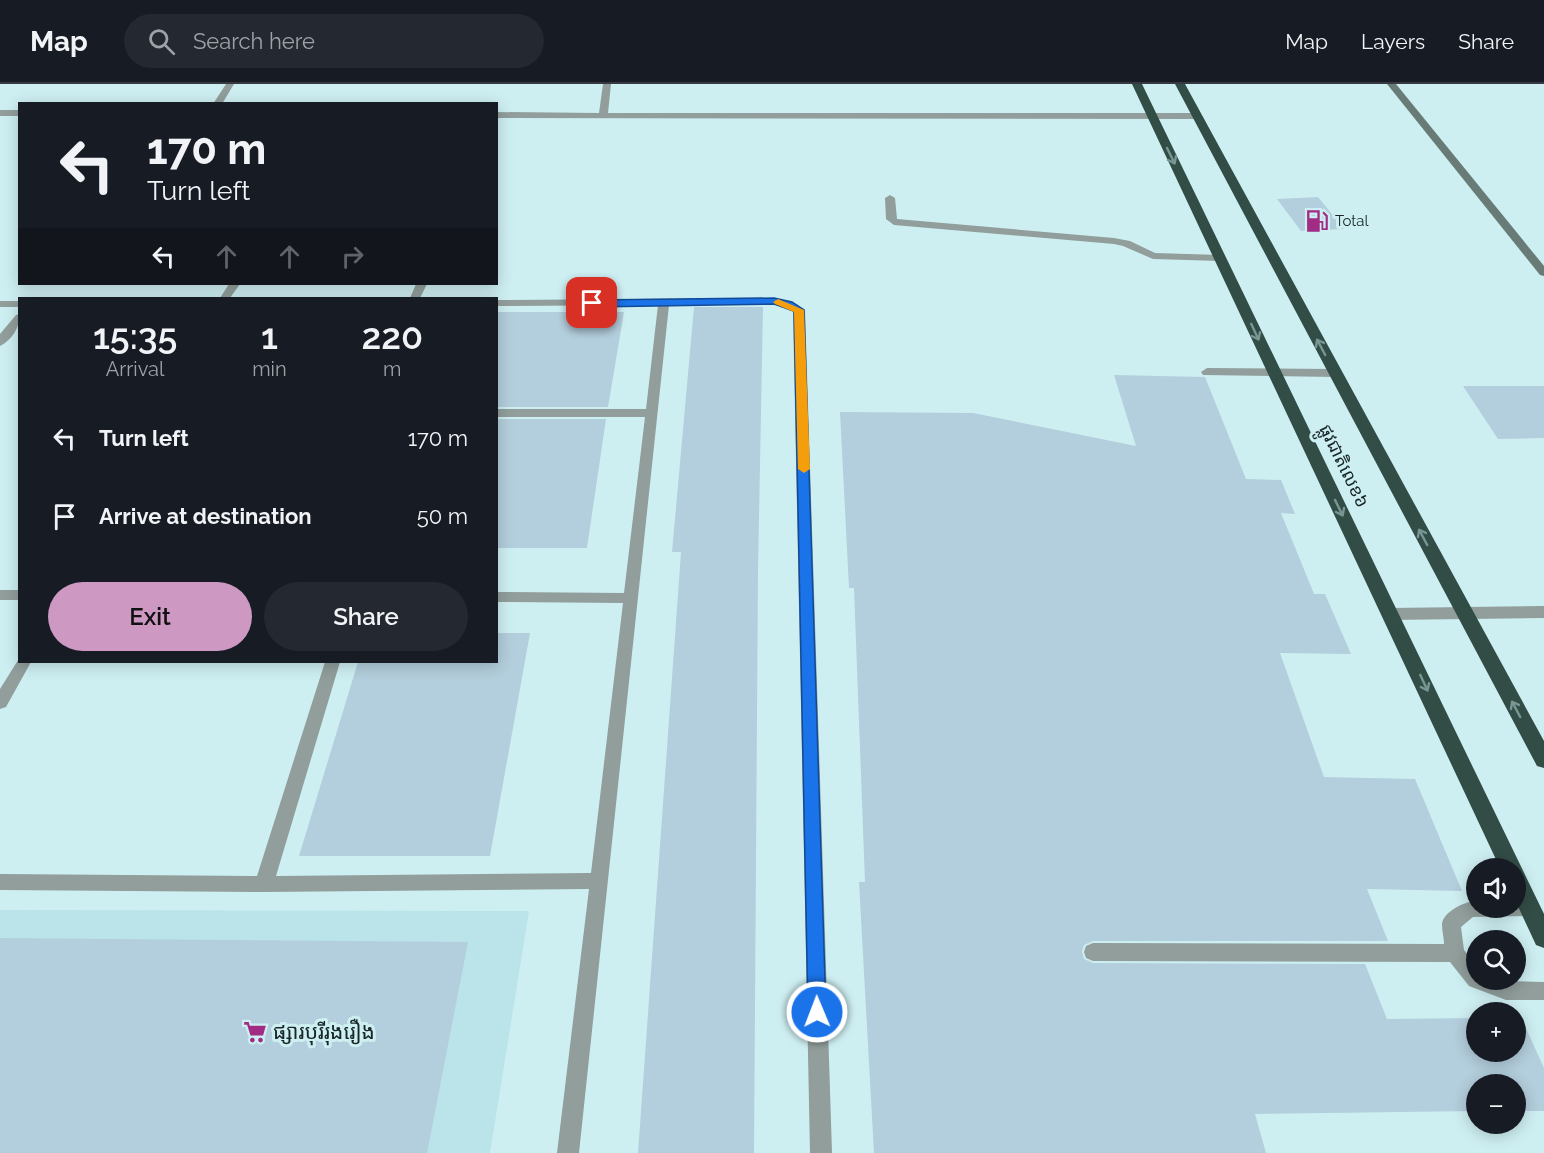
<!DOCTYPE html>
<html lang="en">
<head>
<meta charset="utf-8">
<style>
  body { margin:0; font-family:Raleway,"Noto Sans Khmer",sans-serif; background:#242831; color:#f1f3f6; height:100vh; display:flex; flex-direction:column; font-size:22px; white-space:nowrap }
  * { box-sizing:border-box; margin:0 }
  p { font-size:20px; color:#9ea1a6 }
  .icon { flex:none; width:33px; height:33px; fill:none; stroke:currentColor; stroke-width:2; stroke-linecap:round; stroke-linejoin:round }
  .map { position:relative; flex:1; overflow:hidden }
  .drawer { position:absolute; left:18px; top:213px; width:480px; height:366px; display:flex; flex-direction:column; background:#171b24; border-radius:0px; box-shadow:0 3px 15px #0003 }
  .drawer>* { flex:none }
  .top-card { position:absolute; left:18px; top:18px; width:480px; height:183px; border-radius:0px; box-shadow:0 3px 15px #0003; background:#171b24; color:#f1f3f6; overflow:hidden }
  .controls { position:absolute; left:1466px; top:774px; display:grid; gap:12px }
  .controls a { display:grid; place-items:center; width:60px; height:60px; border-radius:50%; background:#171b24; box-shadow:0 3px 15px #0003; font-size:30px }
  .pin { position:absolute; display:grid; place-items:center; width:51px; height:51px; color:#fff; margin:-26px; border-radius:12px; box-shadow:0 3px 9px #0006 }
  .me { position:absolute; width:66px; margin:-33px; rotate:359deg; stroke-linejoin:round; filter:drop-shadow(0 0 4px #0008) }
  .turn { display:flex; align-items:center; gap:21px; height:126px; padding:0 30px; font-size:27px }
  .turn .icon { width:78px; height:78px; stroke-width:2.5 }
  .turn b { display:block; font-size:42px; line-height:51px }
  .lanes { display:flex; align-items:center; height:57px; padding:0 30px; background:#0003; justify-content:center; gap:30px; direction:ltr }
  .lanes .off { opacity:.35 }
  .eta { display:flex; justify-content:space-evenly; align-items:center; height:102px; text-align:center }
  .eta b { font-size:36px; font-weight:600; line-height:42px }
  .button { display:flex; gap:12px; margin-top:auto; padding:12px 30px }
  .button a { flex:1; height:69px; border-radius:36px; background:#cd99c2; color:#111; font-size:24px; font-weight:600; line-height:69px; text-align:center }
  .button a+a { background:#242831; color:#f1f3f6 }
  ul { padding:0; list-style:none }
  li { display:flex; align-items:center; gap:18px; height:78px; padding:0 30px }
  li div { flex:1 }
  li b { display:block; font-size:22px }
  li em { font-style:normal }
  header { display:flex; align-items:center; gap:36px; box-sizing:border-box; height:84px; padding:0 30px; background:#171b24; border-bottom:2px solid #363941 }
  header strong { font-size:28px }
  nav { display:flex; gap:33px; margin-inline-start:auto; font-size:21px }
  .search { width:420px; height:54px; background:#242831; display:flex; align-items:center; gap:15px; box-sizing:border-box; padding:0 21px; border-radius:33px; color:#9ea1a6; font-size:22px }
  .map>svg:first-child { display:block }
  .built { fill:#bae4e9 }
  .building { fill:#b3cedc }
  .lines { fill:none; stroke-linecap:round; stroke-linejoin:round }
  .lane { fill:#919e9b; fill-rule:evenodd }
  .street { fill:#919e9b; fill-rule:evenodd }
  .secondary { fill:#687b76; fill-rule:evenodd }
  .highway { fill:#324d46; fill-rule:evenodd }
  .oneway { stroke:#789693 }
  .route { fill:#1a73e8; stroke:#114b97; stroke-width:1.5 }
  .slow { fill:#f59e0b }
  .labels { text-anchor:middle; stroke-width:6; stroke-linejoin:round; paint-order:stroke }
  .far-poi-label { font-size:15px; fill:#192627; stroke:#ceeff2; text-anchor:start }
  .street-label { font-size:18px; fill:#192627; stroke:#ceeff2 }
  .near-poi-label { font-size:21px; fill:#192627; stroke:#ceeff2; text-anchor:start }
</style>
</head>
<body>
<header>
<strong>Map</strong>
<div class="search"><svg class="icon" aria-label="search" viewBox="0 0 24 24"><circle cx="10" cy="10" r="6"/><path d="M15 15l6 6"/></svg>Search here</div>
<nav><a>Map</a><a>Layers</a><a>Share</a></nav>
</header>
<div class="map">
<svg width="1544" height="1069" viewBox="0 0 1544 1069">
  <rect width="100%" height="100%" fill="#ceeff2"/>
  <path class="built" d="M0 826 529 827 490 1069H0Z"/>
  <path class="building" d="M1318 113 1344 145 1301 147 1277 115Z
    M694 223H763L758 486 754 1069H638L681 468H672Z
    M496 228H624L608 323H496Z
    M1114 291 1205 293 1246 395 1281 396 1295 430 1281 429 1314 510H1325L1351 570 1280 569 1324 693 1415 695 1462 807 1367 805 1388 857H1093L1084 861 1082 867 1084 875 1093 879 1365 880 1387 935 1476 934V968H1515V934L1521 933 1544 984V1027H1515V1000H1476V1027L1255 1030 1266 1069H874L859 798H865L854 504H849L840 328 973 329 1136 362Z
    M1463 302H1544V354L1498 355Z
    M496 335H606L587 464H496Z
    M496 549H530L490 772H299L358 578H496Z
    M0 854 468 858 427 1069H0Z"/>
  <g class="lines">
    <path class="lane" d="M226 0H234L222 20H213Z
      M1207 284 1335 285 1341 289 1335 293 1203 291 1201 288Z
      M1515 816 1536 818 1539 824 1536 830 1530 832 1473 833 1461 843 1464 866 1476 880V896L1544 898V916H1506L1469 902 1450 878 1093 877 1086 874 1084 868 1086 862 1093 859 1444 860C1444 854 1442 847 1442 840 1443 828 1465 817 1476 817V824H1515Z"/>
    <path class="street" d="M603 0H611L608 29H1197L1202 32 1197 35 496 34V28L599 29Z
      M0 26H20V32H0Z
      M890 111 895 114 897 135 1114 154 1130 157 1155 169 1220 171 1225 174 1220 177 1153 175 1123 162 1114 160 894 141 886 135 885 114Z
      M229 200H240L230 214H220Z
      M416 200H427L420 214H410Z
      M774 214 792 218 805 226 832 1069H810L793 228 774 220 669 221 579 1069H557L589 805 264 808 0 806V790L257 792 325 578H340L276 792 591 789 623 519 496 518V508L624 509 645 333H496V325H646L658 221 496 222V216Z
      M0 217H20V223H0Z
      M20 230C20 243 12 256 0 262V250L16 231Z
      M0 506H20V516H0Z
      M1544 522V534L1390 536 1385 534 1383 530 1385 526 1390 524Z
      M20 573V578H31L6 623 0 625V605Z"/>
    <path class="secondary" d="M1387 0H1396L1544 182V192L1540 191Z"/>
    <path class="highway" d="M1132 0H1142L1544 830V864L1536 861 1515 816V784H1500Z
      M1175 0H1185L1544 657V684L1537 682Z"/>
  </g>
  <defs><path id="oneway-shaft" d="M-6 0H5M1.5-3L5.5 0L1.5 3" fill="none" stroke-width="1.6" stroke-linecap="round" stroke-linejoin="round" transform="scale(1.5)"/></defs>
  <g class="oneway">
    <use href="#oneway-shaft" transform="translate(1171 72) rotate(64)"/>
    <use href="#oneway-shaft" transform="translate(1255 248) rotate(65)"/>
    <use href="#oneway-shaft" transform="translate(1321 263) rotate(-118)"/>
    <use href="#oneway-shaft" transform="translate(1339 424) rotate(64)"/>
    <use href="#oneway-shaft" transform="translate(1423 453) rotate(-118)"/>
    <use href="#oneway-shaft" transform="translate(1424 599) rotate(65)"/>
    <use href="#oneway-shaft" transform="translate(1516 625) rotate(-118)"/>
  </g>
  <path class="route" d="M774 214 792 218 804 226 826 928 824 934 817 937 811 934 808 928 794 227 774 220 592 223 587 219 592 216Z"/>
  <path class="slow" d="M778 215 804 226 810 385 804 389 798 385 794 228 775 220 773 218Z"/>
  <defs>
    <g id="fuel-bare" transform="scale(1.8)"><path d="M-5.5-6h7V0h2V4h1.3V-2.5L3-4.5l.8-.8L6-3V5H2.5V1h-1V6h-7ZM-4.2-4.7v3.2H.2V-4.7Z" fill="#a22b83" stroke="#ceeff2" stroke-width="2.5" paint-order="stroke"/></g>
    <g id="supermarket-bare" transform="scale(1.8)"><path d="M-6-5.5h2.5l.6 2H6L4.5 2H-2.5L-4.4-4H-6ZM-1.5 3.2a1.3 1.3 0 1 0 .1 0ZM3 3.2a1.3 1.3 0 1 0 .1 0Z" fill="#a22b83" stroke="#ceeff2" stroke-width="2.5" paint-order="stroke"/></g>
  </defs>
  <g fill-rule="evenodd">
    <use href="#fuel-bare" x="1317" y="137"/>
    <use href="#supermarket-bare" x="255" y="948"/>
  </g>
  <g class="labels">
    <g class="far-poi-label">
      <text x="1335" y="142">Total</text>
    </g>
    <g class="street-label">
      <text transform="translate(1344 382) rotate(64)" y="6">ផ្លូវជាតិលេខ៦</text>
    </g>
    <g class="near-poi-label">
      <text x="273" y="955">ផ្សារបុរីរុងរឿង</text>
    </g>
  </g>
</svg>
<div class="controls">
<a><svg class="icon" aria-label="sound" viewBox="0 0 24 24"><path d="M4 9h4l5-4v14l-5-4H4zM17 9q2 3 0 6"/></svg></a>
<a><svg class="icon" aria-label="search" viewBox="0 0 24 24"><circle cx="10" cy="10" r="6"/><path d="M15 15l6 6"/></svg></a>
<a>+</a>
<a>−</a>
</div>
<div class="pin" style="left:592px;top:219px;background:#d93025"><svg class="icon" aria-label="arrive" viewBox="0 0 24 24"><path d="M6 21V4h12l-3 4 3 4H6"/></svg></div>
<svg class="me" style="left:817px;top:928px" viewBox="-20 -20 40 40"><circle r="17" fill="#1a73e8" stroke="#fff" stroke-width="3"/><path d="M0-11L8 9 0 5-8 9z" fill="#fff"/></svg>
<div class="top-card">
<div class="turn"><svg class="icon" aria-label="left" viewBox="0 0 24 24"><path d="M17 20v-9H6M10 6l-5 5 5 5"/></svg><div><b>170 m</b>Turn left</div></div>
<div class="lanes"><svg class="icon" aria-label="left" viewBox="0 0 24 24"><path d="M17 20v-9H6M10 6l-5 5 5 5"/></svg><svg class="icon off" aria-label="ahead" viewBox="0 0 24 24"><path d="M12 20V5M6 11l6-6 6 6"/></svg><svg class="icon off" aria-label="ahead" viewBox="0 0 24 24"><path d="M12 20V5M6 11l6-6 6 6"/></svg><svg class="icon off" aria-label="right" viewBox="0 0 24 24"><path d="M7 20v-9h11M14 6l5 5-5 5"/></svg></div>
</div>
<section class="drawer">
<div class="eta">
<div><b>15:35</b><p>Arrival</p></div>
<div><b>1</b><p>min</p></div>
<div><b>220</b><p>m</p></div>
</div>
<ul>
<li><svg class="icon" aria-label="left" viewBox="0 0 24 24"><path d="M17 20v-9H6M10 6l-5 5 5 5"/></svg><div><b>Turn left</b></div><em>170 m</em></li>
<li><svg class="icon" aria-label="arrive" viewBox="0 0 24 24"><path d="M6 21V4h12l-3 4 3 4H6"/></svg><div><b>Arrive at destination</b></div><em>50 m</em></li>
</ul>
<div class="button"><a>Exit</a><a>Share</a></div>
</section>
</div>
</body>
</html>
